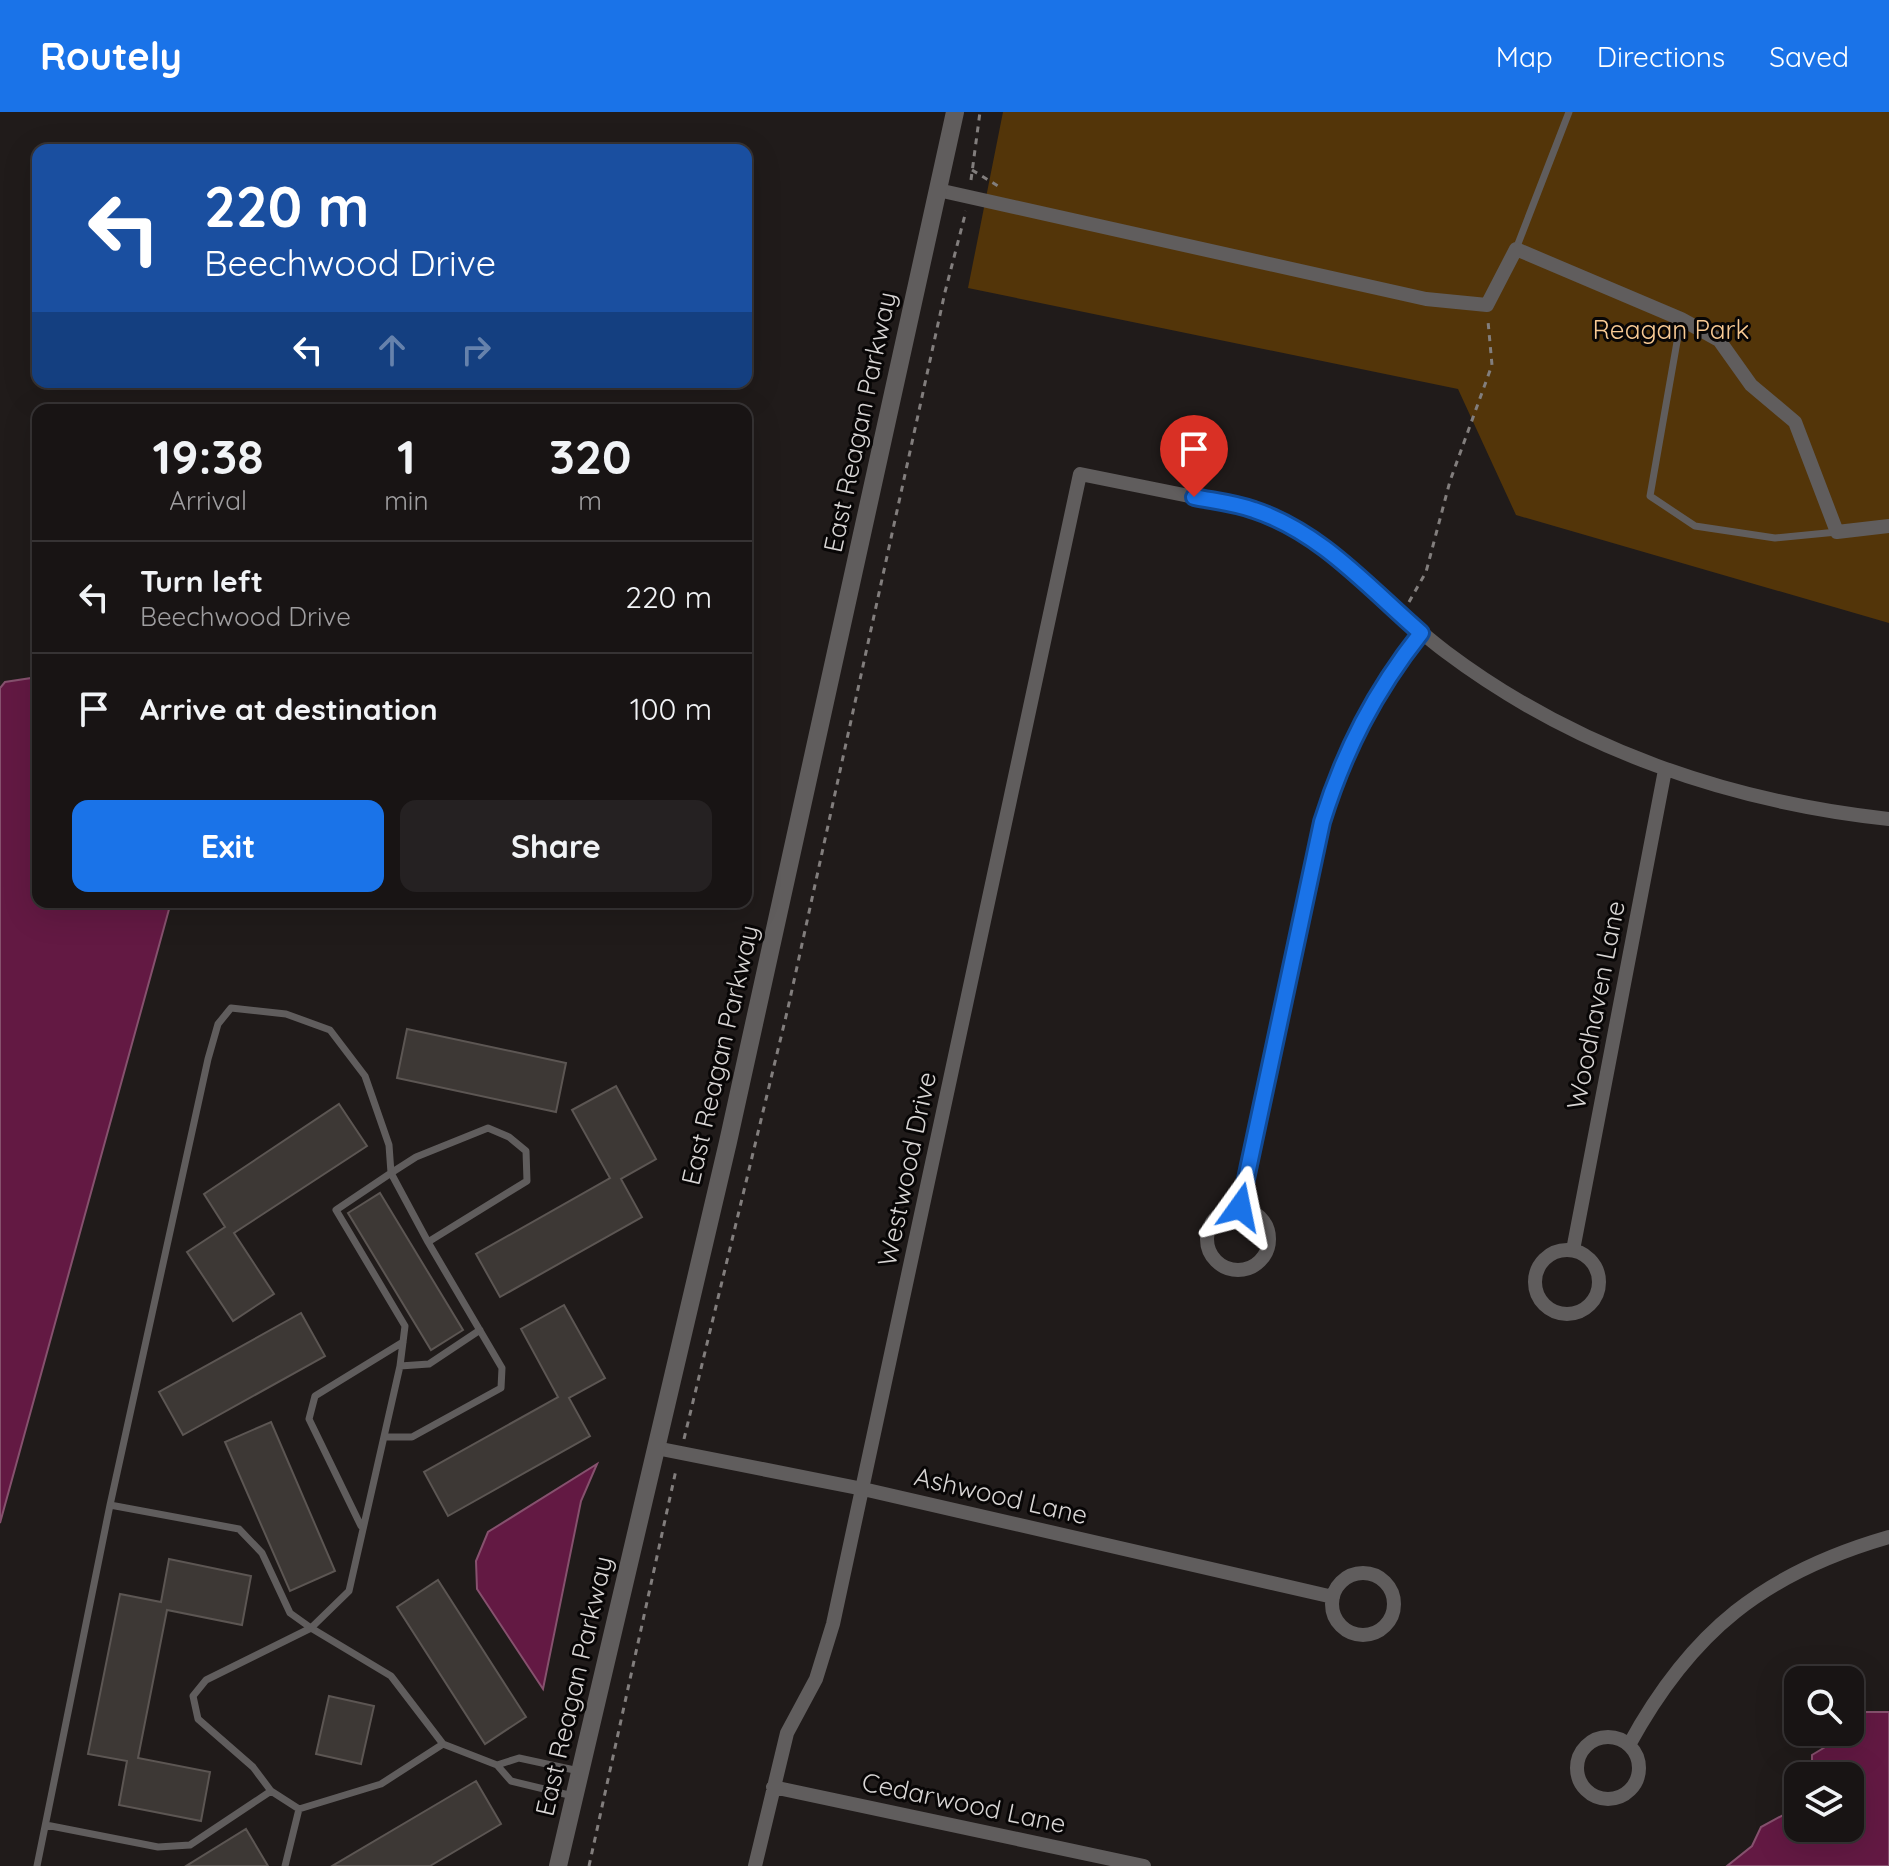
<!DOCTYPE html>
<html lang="en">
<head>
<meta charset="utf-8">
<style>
  body { margin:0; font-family:Quicksand,sans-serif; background:#252122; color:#f1f3f6; height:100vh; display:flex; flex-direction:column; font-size:30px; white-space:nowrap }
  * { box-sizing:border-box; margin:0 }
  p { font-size:26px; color:#9f9ea0 }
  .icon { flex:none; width:44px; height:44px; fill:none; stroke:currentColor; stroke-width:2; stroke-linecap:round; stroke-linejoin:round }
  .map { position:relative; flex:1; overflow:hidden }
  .side { position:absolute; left:32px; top:292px; width:720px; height:504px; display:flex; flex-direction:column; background:#181414; border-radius:16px; box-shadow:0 8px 32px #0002,0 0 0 2px #363334 }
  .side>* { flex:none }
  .top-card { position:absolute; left:32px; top:32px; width:720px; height:244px; border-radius:16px; box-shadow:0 8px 32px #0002,0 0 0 2px #363334; background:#1a4fa0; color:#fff; overflow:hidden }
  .tools { position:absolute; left:1784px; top:1554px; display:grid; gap:16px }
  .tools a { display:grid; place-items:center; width:80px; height:80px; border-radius:16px; background:#181414; box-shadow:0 8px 32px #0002,0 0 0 2px #363334; font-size:40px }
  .pin { position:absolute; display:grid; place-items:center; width:68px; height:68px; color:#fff; margin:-82px -34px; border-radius:50% 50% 50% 0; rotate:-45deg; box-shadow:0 0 8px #0007 }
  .pin .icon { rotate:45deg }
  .me { position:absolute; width:88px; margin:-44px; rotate:12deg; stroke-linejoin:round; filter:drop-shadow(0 0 6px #0008) }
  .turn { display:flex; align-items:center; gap:28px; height:168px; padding:0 40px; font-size:36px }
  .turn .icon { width:104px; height:104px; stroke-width:2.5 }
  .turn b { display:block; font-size:56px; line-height:68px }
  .lanes { display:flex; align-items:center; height:76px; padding:0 40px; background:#0003; justify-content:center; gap:40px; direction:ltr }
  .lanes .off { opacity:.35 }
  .eta { display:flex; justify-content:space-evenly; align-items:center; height:136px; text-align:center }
  .eta b { font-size:48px; font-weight:700; line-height:56px }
  .action { display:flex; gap:16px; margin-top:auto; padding:16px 40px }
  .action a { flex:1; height:92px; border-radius:16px; background:#1a73e8; color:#fff; font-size:32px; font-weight:700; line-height:92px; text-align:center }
  .action a+a { background:#252122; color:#f1f3f6 }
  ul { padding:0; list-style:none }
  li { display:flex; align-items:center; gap:24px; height:112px; padding:0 40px; border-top:2px solid #363334 }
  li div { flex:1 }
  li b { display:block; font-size:30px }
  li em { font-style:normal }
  header { display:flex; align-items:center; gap:48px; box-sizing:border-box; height:112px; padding:0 40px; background:#1a73e8; color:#fff }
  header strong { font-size:38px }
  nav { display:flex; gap:44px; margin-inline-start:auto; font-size:28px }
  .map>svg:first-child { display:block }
  .green { fill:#533509 }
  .water { fill:#631943; stroke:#86516e; stroke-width:2 }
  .building { fill:#3d3835; stroke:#5c5653; stroke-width:2 }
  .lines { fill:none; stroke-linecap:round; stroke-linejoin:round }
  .path { stroke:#827e7d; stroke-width:3; stroke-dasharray:6 6; stroke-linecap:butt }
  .service { stroke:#605d5d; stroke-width:7 }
  .minor { stroke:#605d5d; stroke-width:14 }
  .tertiary { stroke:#605d5d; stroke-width:18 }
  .route-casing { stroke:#114b97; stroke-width:20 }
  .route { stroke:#1a73e8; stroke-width:14 }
  .labels { text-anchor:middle; stroke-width:6; stroke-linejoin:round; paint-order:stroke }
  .park-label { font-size:26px; fill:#f9cb95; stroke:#080606 }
  .street-label { font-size:26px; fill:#d8d5d4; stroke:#080606 }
</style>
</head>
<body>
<header>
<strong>Routely</strong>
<nav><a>Map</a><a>Directions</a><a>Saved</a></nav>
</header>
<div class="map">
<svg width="1889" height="1754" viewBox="0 0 1889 1754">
  <rect width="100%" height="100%" fill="#201b1a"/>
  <path class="green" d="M1003 0H1889V511L1516 403 1458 277 968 176Z"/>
  <path class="water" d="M38 565V790H171L0 1411V576L5 570Z
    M597 1352 581 1389 543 1577 477 1477 476 1449 488 1420Z
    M1865 1600H1889V1754H1727L1752 1734 1761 1715 1798 1695V1716H1850V1664H1812V1643L1850 1620Z"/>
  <path class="building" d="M407 917 566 951 556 1000 397 966Z
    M616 974 656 1047 621 1067 642 1105 500 1185 476 1142 610 1066 572 998Z
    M339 992 367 1034 234 1121 274 1182 233 1209 187 1140 225 1115 204 1082Z
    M380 1081 463 1218 431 1238 348 1101Z
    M564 1193 605 1266 569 1286 590 1324 448 1404 424 1360 558 1285 521 1217Z
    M301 1201 325 1244 183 1323 159 1280Z
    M271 1310 335 1459 290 1479 225 1330Z
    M169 1447 251 1464 242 1513 167 1498 138 1646 210 1660 201 1709 119 1693 127 1649 88 1642 120 1482 161 1490Z
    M438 1468 526 1605 485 1632 397 1495Z
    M329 1584 374 1594 361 1652 316 1642Z
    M476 1669 501 1712 430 1754H332Z
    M246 1717 268 1754H186Z"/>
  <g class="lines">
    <path class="path" d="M972 58 998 74
      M971 68 980 0
      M1409 490 1426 460 1450 369 1492 253 1488 209
      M684 1327 788 896 945 180 966 99
      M589 1754 676 1358"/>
    <path class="service" d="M1516 137 1569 0
      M1681 207 1650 384 1695 414 1775 426 1837 420
      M400 1254 349 1479 311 1516 391 1564 443 1632 497 1653 511 1669 573 1684
      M385 1325H412L501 1276 502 1256 428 1130 527 1069 526 1039 509 1025 488 1016 416 1045 391 1061 428 1130
      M110 1393 239 1417 262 1441 290 1501 311 1516 206 1568 193 1584 198 1607 253 1655 271 1679
      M361 1414 309 1307 315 1284 403 1230
      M497 1653 519 1646 579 1659
      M46 1713 158 1735 190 1733 271 1679 299 1697 381 1672 443 1632
      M37 1754 110 1393 208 947 218 912 231 896 286 902 330 918 365 964 389 1033 391 1061 336 1098 405 1214 400 1254 429 1252 480 1218
      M285 1754 299 1697"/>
    <path class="minor" d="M938 78 1426 187 1487 193 1516 137 1681 207 1719 228 1751 273 1795 310 1837 420 1889 414
      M1240 1095 1322 710C1344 639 1375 579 1421 521
      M1207 1127a31 31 0 1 1 62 0a31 31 0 1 1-62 0Z
      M1573 1138 1665 658
      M1535 1170a32 32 0 1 1 64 0a32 32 0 1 1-64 0Z
      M656 1336 863 1377 1333 1485
      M1332 1492a31 31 0 1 1 62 0a31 31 0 1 1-62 0Z
      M1577 1656a31 31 0 1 1 62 0a31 31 0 1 1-62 0Z
      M1629 1633C1691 1519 1764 1461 1889 1425
      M773 1675 1144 1754
      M755 1754 787 1621 816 1567 833 1512 1080 362C1120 370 1160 378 1199 386 1220 390 1244 393 1264 402 1335 434 1385 494 1446 540 1575 637 1730 690 1889 707"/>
    <path class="tertiary" d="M558 1754 728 1030 955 0"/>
  </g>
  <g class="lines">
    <g class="route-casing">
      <path id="route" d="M1194 385C1214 389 1235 391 1254 398 1321 420 1369 476 1421 521 1375 579 1344 639 1322 710L1240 1095"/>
    </g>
    <use href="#route" class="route"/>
  </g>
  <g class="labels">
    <g class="park-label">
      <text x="1671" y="227">Reagan Park</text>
    </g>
    <g class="street-label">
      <text transform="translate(860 310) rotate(-78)" y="9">East Reagan Parkway</text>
      <text transform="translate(1596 893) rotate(-79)" y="9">Woodhaven Lane</text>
      <text transform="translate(720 943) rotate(-77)" y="9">East Reagan Parkway</text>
      <text transform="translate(907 1057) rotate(-78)" y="9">Westwood Drive</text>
      <text transform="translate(1001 1384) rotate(13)" y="9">Ashwood Lane</text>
      <text transform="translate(574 1574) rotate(-77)" y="9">East Reagan Parkway</text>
      <text transform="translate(964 1691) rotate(12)" y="9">Cedarwood Lane</text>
    </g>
  </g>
</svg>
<div class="tools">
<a><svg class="icon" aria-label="search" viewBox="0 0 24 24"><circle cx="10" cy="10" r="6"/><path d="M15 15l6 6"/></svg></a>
<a><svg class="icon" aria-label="layers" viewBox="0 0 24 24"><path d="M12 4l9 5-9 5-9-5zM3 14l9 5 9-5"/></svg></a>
</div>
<div class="pin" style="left:1194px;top:385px;background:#d93025"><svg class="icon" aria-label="arrive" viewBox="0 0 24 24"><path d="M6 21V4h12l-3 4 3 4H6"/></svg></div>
<svg class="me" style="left:1240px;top:1095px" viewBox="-20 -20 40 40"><path d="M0-17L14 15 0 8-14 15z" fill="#1a73e8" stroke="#fff" stroke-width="4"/></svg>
<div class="top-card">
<div class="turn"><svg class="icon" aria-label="left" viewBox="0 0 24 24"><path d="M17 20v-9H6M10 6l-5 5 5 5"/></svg><div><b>220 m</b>Beechwood Drive</div></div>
<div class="lanes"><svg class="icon" aria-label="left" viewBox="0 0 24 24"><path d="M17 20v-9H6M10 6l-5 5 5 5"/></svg><svg class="icon off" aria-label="ahead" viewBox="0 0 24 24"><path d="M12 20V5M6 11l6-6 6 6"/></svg><svg class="icon off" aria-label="right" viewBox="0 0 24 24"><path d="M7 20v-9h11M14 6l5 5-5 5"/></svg></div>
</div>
<section class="side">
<div class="eta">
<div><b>19:38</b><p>Arrival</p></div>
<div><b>1</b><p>min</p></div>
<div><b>320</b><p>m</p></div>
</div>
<ul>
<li><svg class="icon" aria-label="left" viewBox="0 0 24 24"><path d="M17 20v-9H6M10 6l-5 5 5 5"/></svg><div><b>Turn left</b><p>Beechwood Drive</p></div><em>220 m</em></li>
<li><svg class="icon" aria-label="arrive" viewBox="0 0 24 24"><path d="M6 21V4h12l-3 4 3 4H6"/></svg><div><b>Arrive at destination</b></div><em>100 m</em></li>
</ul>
<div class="action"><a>Exit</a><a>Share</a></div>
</section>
</div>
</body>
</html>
